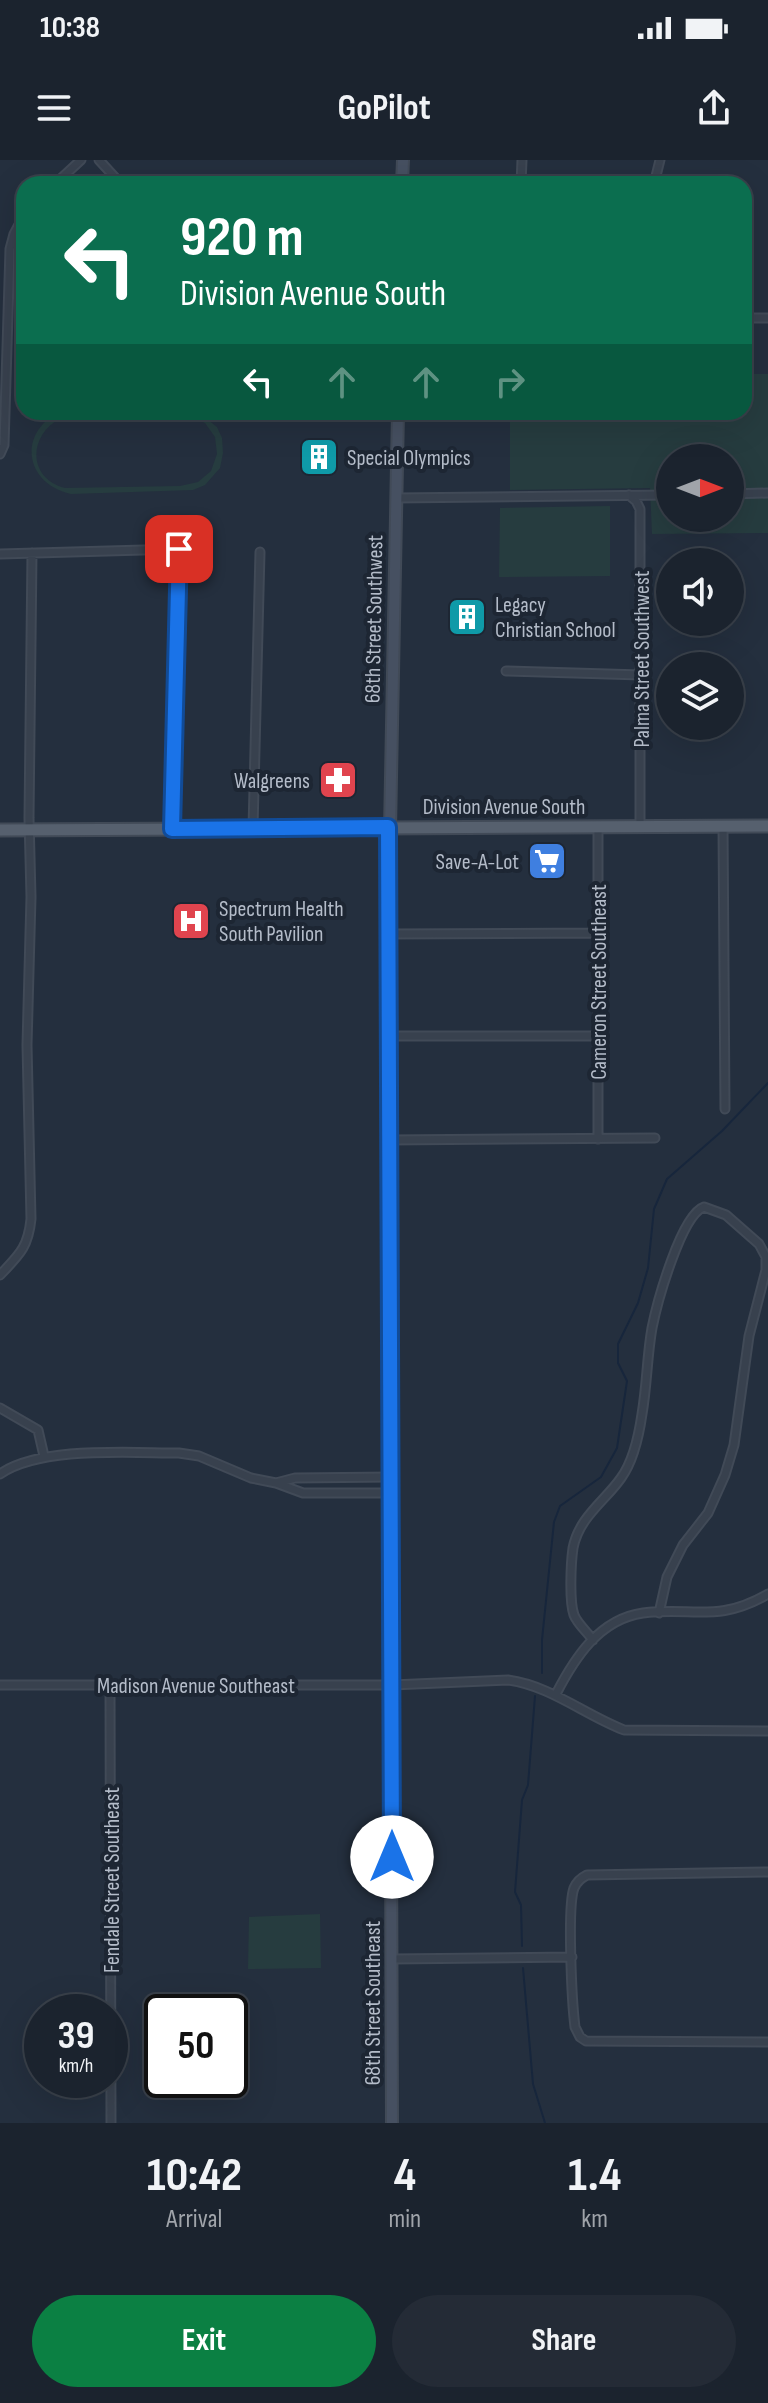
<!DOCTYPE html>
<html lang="en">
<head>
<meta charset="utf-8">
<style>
  body { margin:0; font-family:"Sofia Sans Condensed",sans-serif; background:#242b36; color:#f1f3f6; height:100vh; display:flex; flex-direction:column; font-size:30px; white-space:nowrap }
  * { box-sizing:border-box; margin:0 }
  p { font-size:26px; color:#a0a4aa }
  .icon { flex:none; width:44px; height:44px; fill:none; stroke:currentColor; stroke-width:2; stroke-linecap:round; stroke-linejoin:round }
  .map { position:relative; height:1963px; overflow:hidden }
  .details { display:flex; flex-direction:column; background:#1b232e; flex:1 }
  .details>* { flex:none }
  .banner { position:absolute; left:16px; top:16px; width:736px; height:244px; border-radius:24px; box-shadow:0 8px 32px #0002,0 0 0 2px #39404a; background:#0b6e4f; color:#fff; overflow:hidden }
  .needle { width:52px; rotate:90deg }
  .tools { position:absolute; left:656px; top:284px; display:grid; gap:16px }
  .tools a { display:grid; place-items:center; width:88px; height:88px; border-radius:50%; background:#1b232e; box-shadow:0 8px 32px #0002,0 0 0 2px #39404a; font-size:40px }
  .speed { position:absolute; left:24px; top:1834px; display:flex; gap:16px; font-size:40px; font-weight:700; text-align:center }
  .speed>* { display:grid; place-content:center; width:104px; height:104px; border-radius:50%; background:#1b232e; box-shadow:0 8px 32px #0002,0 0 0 2px #39404a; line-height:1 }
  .speed small { font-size:20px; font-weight:400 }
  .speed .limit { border:4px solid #111; border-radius:12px; background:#fff; color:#111 }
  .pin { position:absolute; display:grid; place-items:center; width:68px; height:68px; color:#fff; margin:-34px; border-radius:16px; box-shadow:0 4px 12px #0006 }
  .me { position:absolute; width:88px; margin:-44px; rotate:0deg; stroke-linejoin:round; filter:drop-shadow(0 0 6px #0008) }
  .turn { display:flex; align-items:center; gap:28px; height:168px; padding:0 32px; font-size:36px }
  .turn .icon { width:104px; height:104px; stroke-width:2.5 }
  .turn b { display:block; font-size:56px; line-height:68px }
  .lanes { display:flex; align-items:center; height:76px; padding:0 32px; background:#0003; justify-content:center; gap:40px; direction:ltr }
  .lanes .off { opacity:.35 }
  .eta { display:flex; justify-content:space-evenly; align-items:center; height:136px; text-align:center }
  .eta b { font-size:48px; font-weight:700; line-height:56px }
  .button { display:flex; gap:16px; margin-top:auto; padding:16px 32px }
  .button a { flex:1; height:92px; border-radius:48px; background:#0b8043; color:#fff; font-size:32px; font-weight:700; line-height:92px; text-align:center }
  .button a+a { background:#242b36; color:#f1f3f6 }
  .status { display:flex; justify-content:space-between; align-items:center; height:56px; padding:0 40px; background:#1b232e; direction:ltr }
  .status svg { height:22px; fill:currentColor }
  header { display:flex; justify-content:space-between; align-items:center; height:104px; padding:0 32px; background:#1b232e; font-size:36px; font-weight:700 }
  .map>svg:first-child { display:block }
  .green { fill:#263c3f; fill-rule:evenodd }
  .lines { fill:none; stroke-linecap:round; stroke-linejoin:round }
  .stream { stroke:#17263c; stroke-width:2 }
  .minor-casing { stroke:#414a57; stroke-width:11 }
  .secondary-casing { stroke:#414a57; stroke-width:14 }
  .primary-casing { stroke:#414a57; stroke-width:15 }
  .minor { stroke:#38414e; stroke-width:7 }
  .secondary { stroke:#465061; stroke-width:10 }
  .primary { stroke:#56606e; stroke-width:11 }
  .route-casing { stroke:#114b97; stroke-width:20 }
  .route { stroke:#1a73e8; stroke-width:14 }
  .labels { text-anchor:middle; stroke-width:8; stroke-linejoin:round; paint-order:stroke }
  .poi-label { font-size:22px; fill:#b4bcc9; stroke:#1d2633; text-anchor:start }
  .street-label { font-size:22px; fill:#b4bcc9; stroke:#1d2633 }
</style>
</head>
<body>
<div class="status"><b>10:38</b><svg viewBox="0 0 49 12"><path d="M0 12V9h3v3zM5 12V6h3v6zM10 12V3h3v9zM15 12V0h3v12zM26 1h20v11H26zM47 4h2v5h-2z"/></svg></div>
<header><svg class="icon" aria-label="menu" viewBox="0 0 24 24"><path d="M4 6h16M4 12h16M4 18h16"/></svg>GoPilot<svg class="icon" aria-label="share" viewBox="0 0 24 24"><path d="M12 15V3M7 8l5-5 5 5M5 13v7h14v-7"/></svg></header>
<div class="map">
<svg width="768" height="1963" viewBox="0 0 768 1963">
  <rect width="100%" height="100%" fill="#242f3e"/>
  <path class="green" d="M744 214H768V373L652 374 650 328 510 330V252H744ZM670 298H730V358H670Z
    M59 252H198L217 267 222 278 223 293 220 308 205 325 193 330 71 334C25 324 17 274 59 252ZM187 255 205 263 215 277 217 294 211 311 198 322 180 326 65 328C27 318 28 275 61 258Z
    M610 346V416L499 417 500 348Z
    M320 1754 321 1808 248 1809 249 1757Z"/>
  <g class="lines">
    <path class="stream" d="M542 1513V1480L554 1362 560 1346 601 1317 617 1288 627 1221 618 1203V1184L638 1143 648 1108 654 1049 667 1019 722 971 768 923
      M522 1786 521 1745 515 1732 522 1640 528 1625 535 1536
      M523 1808 533 1924 545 1963"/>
    <g class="minor-casing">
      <path id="minor" d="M99 0 121 24
        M55 24 81 0
        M521 24 522 0
        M654 24 660 0
        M744 158H768
        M0 294 4 285 10 89 14 74 24 55
        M730 334 768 333
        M629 335 636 341 640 349V666
        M396 338 670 335
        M0 394 179 389 172 669
        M506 511 641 515
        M598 666V979
        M723 666 725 949
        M253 668 260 392
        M388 774 598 773
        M389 876H598
        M389 980 655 978
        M0 1115C19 1095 28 1088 31 1059L27 885 31 737 29 658 32 393
        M0 1248 38 1270 44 1296
        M0 1314C41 1286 128 1293 179 1293L199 1296 251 1318 276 1323 303 1333H391
        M276 1323 295 1318 391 1317
        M593 1480C587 1472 577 1463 574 1455 569 1441 571 1402 573 1388 579 1357 605 1341 621 1318 634 1300 639 1275 642 1254 647 1225 647 1196 652 1168 657 1143 681 1055 704 1047L726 1055 759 1084 766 1097V1110L749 1176 734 1285 725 1315 708 1353 683 1385 667 1417 659 1453
        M0 1525H392L508 1520C551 1526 583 1554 624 1570L768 1571
        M110 1525 111 1963
        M556 1534C574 1499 599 1459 643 1453 694 1447 718 1463 768 1434
        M768 1712 587 1715C581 1718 577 1721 574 1728 567 1747 572 1843 575 1867L580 1877 586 1881 768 1882
        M392 1799 572 1797"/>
    </g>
    <g class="secondary-casing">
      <path id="secondary" d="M402 24 403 0
        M392 1963 388 774 398 252"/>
    </g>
    <g class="primary-casing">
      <path id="primary" d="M0 670 768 666"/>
    </g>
    <use href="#minor" class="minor"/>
    <use href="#secondary" class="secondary"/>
    <use href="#primary" class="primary"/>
  </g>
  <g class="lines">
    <g class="route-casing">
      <path id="route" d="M179 389 172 669 388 667 392 1697"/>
    </g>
    <use href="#route" class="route"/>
  </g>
  <defs>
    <g id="building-square" transform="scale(2)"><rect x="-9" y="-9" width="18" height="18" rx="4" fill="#0f9aa8" stroke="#1d2633"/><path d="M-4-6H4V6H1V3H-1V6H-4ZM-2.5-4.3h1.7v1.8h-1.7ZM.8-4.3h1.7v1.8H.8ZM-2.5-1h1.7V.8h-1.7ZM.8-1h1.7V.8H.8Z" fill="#fff"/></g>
    <g id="pharmacy-square" transform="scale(2)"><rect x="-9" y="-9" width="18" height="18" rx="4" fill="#e0444e" stroke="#1d2633"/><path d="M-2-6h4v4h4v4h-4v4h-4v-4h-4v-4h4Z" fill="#fff"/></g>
    <g id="supermarket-square" transform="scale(2)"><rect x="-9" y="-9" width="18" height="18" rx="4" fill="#3f7fe0" stroke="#1d2633"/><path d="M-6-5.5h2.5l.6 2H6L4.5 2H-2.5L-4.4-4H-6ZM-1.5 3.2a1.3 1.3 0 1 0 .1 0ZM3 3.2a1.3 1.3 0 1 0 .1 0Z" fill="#fff"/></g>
    <g id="hospital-square" transform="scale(2)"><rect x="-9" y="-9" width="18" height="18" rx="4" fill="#e0444e" stroke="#1d2633"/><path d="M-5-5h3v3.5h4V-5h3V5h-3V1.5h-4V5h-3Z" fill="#fff"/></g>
  </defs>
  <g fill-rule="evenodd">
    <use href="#building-square" x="319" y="297"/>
    <use href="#building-square" x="467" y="457"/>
    <use href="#pharmacy-square" x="338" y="620"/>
    <use href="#supermarket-square" x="547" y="701"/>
    <use href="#hospital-square" x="191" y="761"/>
  </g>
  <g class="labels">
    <g class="poi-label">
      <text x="347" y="305">Special Olympics</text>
      <text x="495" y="452">Legacy<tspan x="495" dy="25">Christian School</tspan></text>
      <text x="310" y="628" text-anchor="end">Walgreens</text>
      <text x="519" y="709" text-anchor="end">Save-A-Lot</text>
      <text x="219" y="756">Spectrum Health<tspan x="219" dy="25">South Pavilion</tspan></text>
    </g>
    <g class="street-label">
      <text transform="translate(373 459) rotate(-89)" y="8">68th Street Southwest</text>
      <text transform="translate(641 499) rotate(-90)" y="8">Palma Street Southwest</text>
      <text x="504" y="654">Division Avenue South</text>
      <text transform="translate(598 822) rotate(-90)" y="8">Cameron Street Southeast</text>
      <text x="196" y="1533">Madison Avenue Southeast</text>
      <text transform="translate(111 1720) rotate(-90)" y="8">Fendale Street Southeast</text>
      <text transform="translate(372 1843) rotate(-90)" y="8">68th Street Southeast</text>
    </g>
  </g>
</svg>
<div class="tools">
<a><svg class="needle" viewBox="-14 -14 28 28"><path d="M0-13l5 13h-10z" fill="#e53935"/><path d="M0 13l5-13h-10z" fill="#a0a4aa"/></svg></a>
<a><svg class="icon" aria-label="sound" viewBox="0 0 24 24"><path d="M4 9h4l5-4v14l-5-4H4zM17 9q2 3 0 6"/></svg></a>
<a><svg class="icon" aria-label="layers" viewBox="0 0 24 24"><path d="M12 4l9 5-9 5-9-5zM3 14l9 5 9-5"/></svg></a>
</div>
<div class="speed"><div>39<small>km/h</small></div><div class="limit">50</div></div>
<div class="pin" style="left:179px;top:389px;background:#d93025"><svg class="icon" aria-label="arrive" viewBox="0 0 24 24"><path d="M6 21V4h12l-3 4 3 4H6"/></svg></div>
<svg class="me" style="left:392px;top:1697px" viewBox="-20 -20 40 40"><circle r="19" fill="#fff"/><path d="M0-13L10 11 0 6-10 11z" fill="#1a73e8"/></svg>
<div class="banner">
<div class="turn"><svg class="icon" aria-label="left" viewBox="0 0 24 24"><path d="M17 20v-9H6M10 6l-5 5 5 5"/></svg><div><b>920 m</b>Division Avenue South</div></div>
<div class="lanes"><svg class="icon" aria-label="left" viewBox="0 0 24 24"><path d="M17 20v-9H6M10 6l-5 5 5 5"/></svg><svg class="icon off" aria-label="ahead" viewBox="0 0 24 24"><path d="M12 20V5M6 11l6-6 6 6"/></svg><svg class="icon off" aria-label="ahead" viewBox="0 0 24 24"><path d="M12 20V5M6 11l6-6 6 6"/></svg><svg class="icon off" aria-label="right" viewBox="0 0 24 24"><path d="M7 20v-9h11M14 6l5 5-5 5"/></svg></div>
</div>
</div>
<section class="details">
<div class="eta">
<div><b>10:42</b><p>Arrival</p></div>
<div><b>4</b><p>min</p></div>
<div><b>1.4</b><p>km</p></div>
</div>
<div class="button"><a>Exit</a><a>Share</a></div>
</section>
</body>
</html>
